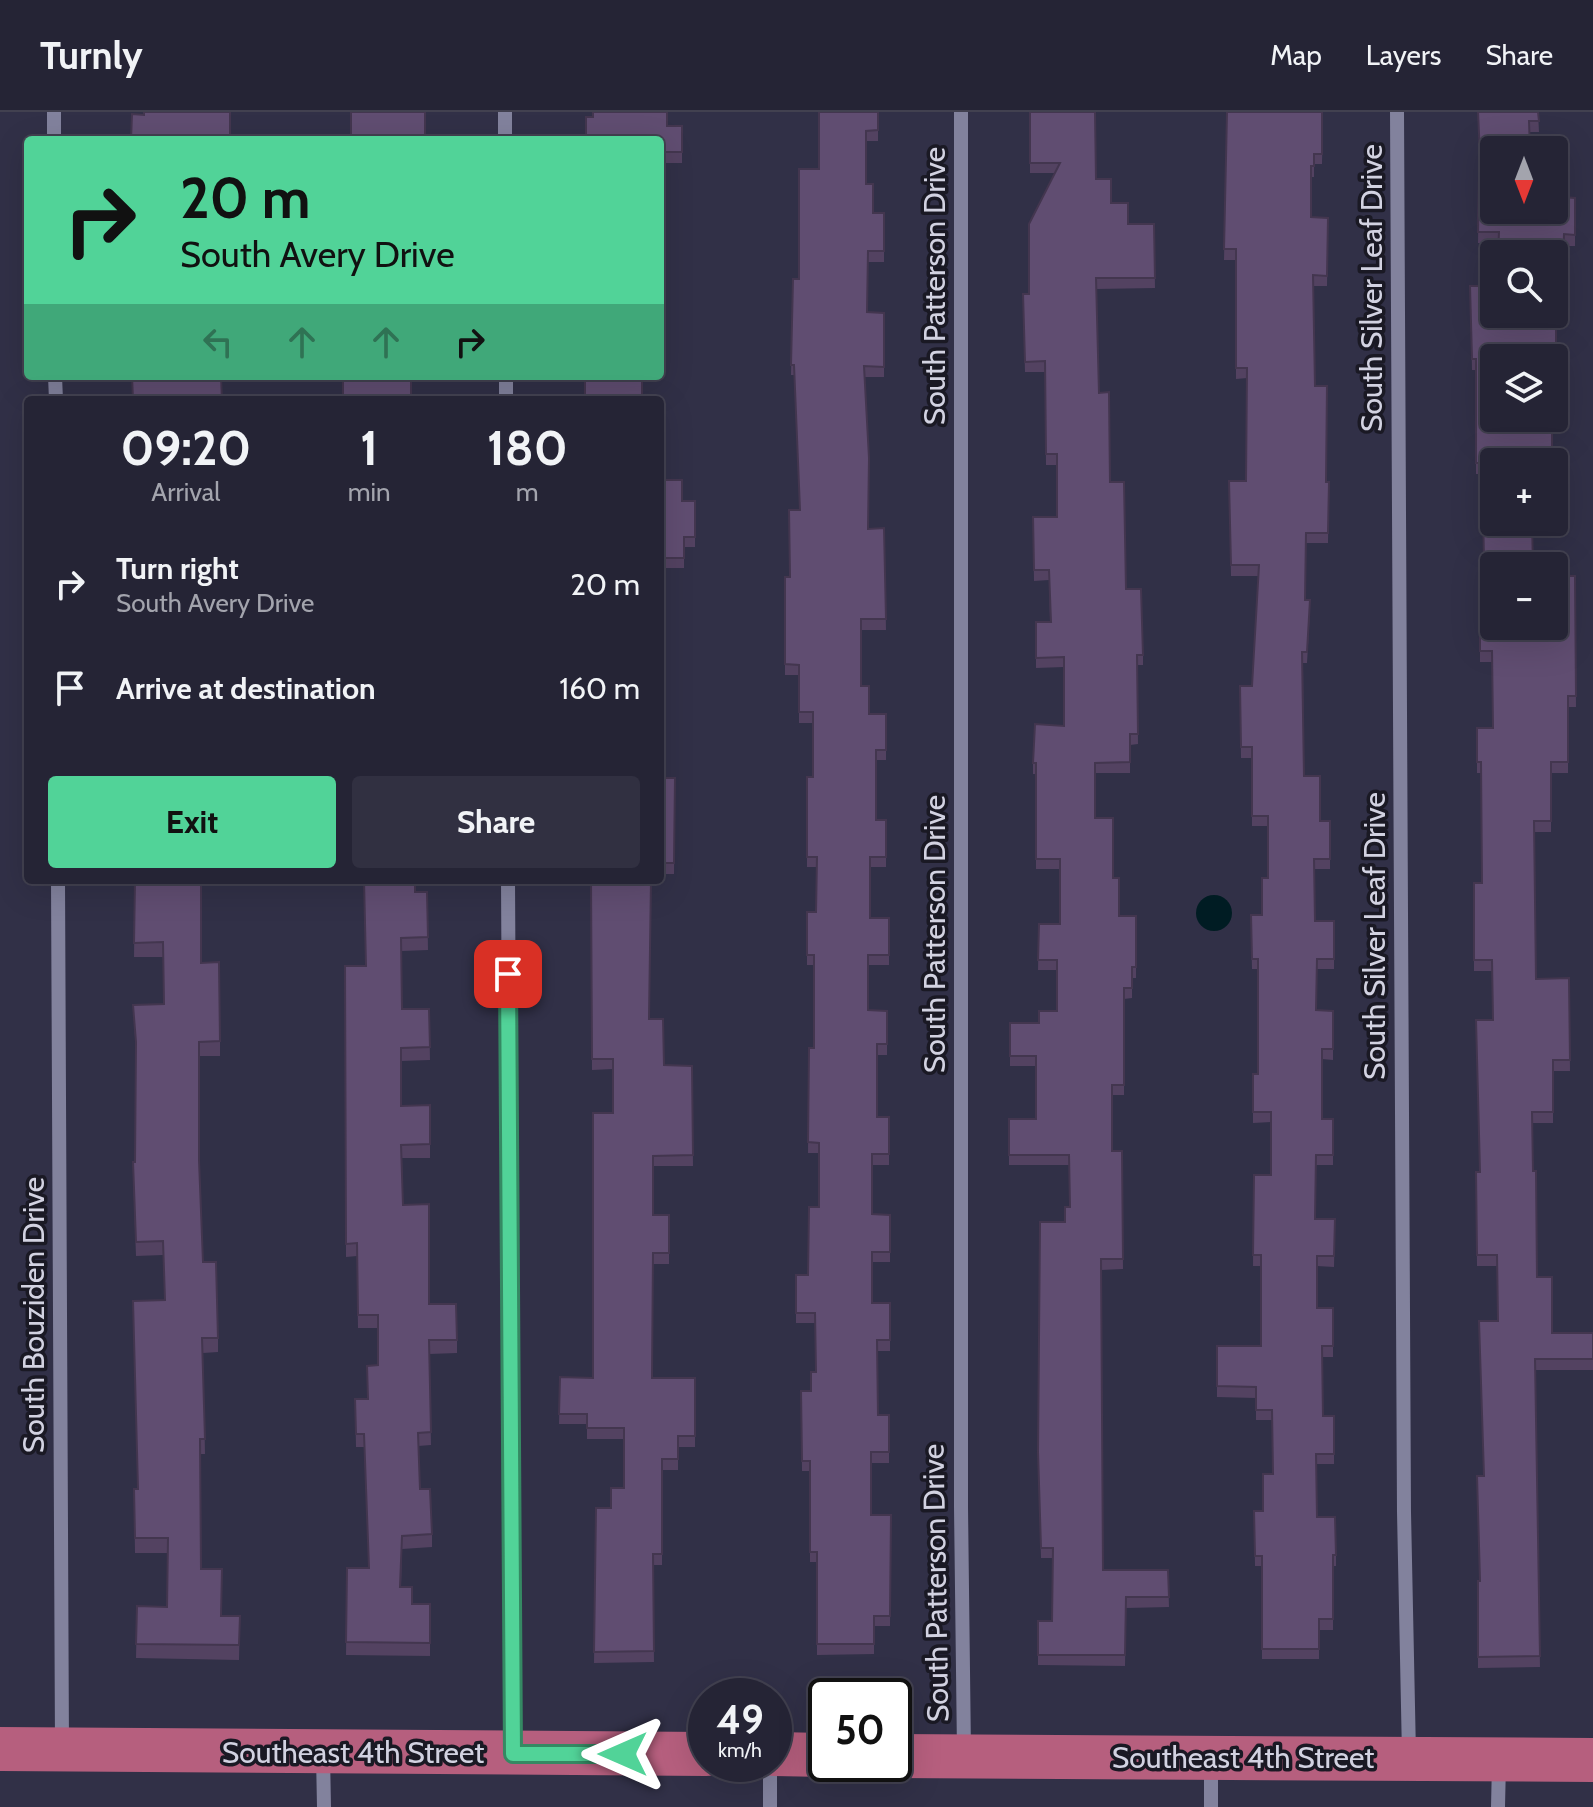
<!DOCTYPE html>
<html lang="en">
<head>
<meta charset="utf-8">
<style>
  body { margin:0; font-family:Cabin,sans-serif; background:#313041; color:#f1f3f6; height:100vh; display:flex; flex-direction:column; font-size:30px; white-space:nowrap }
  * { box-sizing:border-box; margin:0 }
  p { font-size:26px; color:#a3a4ad }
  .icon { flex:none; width:44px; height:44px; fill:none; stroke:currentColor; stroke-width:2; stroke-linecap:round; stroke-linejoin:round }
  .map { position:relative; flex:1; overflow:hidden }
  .sheet { position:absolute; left:24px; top:284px; width:640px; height:488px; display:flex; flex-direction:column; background:#252435; border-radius:8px; box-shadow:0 8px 32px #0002,0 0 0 2px #424150 }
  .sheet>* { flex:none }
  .top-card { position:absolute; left:24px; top:24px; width:640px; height:244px; border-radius:8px; box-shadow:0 8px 32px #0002,0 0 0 2px #424150; background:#51d398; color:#111; overflow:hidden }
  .needle { width:52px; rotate:180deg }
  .tools { position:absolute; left:1480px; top:24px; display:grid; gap:16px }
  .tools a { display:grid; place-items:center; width:88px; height:88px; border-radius:8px; background:#252435; box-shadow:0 8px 32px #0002,0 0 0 2px #424150; font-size:40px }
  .speed { position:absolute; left:688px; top:1566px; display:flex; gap:16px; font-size:40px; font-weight:700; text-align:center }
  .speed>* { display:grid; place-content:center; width:104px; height:104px; border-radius:50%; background:#252435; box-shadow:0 8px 32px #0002,0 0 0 2px #424150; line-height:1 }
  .speed small { font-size:20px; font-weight:400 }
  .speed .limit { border:4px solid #111; border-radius:12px; background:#fff; color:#111 }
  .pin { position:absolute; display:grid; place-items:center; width:68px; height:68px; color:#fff; margin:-34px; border-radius:16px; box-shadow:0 4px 12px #0006 }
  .me { position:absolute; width:88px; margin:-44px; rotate:270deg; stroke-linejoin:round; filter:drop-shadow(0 0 6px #0008) }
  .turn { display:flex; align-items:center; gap:28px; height:168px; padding:0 24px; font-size:36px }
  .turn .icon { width:104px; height:104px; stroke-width:2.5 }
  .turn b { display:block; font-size:56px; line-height:68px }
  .lanes { display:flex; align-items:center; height:76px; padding:0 24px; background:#0003; justify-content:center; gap:40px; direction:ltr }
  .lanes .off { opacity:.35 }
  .eta { display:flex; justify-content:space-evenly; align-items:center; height:136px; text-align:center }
  .eta b { font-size:48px; font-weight:700; line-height:56px }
  .cta { display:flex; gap:16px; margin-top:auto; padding:16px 24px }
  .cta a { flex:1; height:92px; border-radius:8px; background:#51d398; color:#111; font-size:32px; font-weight:700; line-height:92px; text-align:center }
  .cta a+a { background:#313041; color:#f1f3f6 }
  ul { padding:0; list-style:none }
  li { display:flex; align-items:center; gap:24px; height:104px; padding:0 24px }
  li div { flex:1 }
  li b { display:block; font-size:30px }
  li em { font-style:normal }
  header { display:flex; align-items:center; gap:48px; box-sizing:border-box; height:112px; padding:0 40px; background:#252435; border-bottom:2px solid #424150 }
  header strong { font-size:38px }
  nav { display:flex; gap:44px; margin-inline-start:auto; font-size:28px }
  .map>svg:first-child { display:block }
  .water { fill:#001c23 }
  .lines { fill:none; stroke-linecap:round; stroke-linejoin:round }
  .minor { stroke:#82829d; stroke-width:14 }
  .major { stroke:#b65f7e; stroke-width:44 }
  .wall { fill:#534261 }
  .building { fill:#604d71; stroke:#43364f; stroke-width:2 }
  .route-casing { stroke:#358963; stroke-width:20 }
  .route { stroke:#51d398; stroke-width:14 }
  .labels { text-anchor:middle; stroke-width:7; stroke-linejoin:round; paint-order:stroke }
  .street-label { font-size:30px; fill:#d2d2e1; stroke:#1a1924 }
</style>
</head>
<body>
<header>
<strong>Turnly</strong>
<nav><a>Map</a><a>Layers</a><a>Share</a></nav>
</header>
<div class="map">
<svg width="1593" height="1695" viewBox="0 0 1593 1695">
  <rect width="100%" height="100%" fill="#313047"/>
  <path class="water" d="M1196 801a18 18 0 1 1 36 0a18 18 0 1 1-36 0Z"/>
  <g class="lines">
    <path class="minor" d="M54 0V28
      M505 0V28
      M961 0V1395L964 1640
      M1397 0 1404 1400 1409 1643
      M55 264 56 288
      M506 264V288
      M58 768 62 1634
      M508 768 513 1637
      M323 1643 324 1695
      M1211 1651V1695
      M770 1652V1695
      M1498 1695 1499 1651"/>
    <path class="major" d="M0 1637 706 1642
      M774 1642 826 1643
      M894 1644 1593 1648"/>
  </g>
  <path class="wall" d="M878 0V29H866V72L873 101H884V150H868L867 200 884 201V265H864L868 417 884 416 886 518H861V574L869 602H886V648H876V708H886V755H870V806H889V853H868V898L887 899V943H877V1005H889V1053H872V1102L890 1103V1150H872V1191H890V1239H877L878 1303H889V1351H871V1403L891 1413 890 1514H874V1542L817 1543V1450H810V1359H802L801 1279H811L816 1260 815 1211H796V1163H808L819 1095V1041H808L809 936H814V853H807V800H816L817 755H807V665H813V611H799V563H785V465H790L800 398 794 263H791L793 167H799L819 57Z
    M1030 0 1096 67 1111 91 1128 112H1154L1155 176 1096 177 1099 281 1110 370 1126 477 1143 543V553H1137L1138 632 1130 633V661H1095V706L1113 766 1119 804H1136V866H1132V886L1124 887V983H1112V1039H1122L1123 1157 1101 1158 1103 1458H1168L1169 1495 1126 1496 1125 1554 1038 1553V1509H1052L1053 1446H1041L1038 1350 1065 1110 1070 1095 1069 1053H1009V1007H1036V954H1010V911H1039L1057 899V858H1038L1039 812H1060V757H1036V662H1033V651L1064 614V555L1036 556V510H1050L1049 468 1034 469 1033 405H1057V353H1046L1045 260H1025L1023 193 1029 182 1055 61H1030Z
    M1227 0H1323L1322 52H1314V65H1311V105L1328 106 1327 174H1313L1315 274 1326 370H1329L1328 431H1306L1305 488 1310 499 1307 551H1303L1304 664 1320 709H1330V757H1314L1315 809H1334V857H1317L1316 898 1333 899V948L1322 947V1007H1333V1053H1316L1315 1107H1335L1334 1155 1317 1154V1196H1333V1245H1322L1323 1304H1334V1352H1316L1317 1405 1336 1443V1454H1333V1518H1319V1547H1262V1454H1255L1254 1399H1263L1273 1362 1272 1308H1256V1286L1217 1285V1234H1261V1154H1253L1254 1063H1271V1010L1253 1011V962H1258V857H1252L1251 814 1262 803 1268 766V714H1252V646H1241L1240 574H1252L1259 464H1231L1229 369H1246L1247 266 1236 267V148H1224Z
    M1538 0 1539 20H1529L1494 98 1563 85 1575 86V134H1564L1563 163H1554V142L1499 131H1478L1479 65H1481Z
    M593 5 667 14H682V51H660V28Z
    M1470 174 1527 212 1556 211V255L1554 256V246H1494V514L1575 464 1576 595H1568V661H1551V720H1534L1536 867 1569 866 1570 959H1553V1011H1532L1533 1059 1537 1165 1552 1221H1593V1258H1535L1540 1555 1478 1556V1469H1480L1483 1364 1498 1209 1497 1154H1477L1476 1060H1480L1493 908 1492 859H1474V771H1482L1481 661H1477V616H1493L1492 550H1480V498H1485L1482 362H1476V258H1472Z
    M660 368 682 389H695V435H684V456H660Z
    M660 588H664V624H660Z
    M660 666H675L674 762H660Z
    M135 768 201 851 220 929V944H199V1050L203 1150 218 1226V1240L203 1241 205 1342H200L201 1457 221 1504H240L239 1548 136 1546 137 1494 167 1495 168 1441H135L134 1377H138L165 1188 163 1143 136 1144 133 1064 135 1050 136 943 133 893 163 892V845H134Z
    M591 768 649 907 664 953 692 954 693 1054H653V1103H669V1152H653L652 1266H695V1335H678V1358H662V1453H653L654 1550 594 1551 596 1396H611L624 1376V1327H587V1312H559L560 1265 593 1266 613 1001V957L592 958Z
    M415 780H427L428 838 402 839V897H429L430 948 401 949V994L430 993V1046H402L403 1093 429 1192 457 1228V1241L429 1242 431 1333 418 1334 420 1377 432 1422V1435L402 1437 401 1475 412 1492H430V1544L346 1543 347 1456H369L364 1335H356L355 1287H367L378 1253V1216H358L357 1144 346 1145 345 854H366Z"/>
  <path class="building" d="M144 0H230V28H131L132 2 144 3Z
    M351 0H425V28H351Z
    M593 0H667V14H682V40H660V28H586V5H593Z
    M819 0H878V18L866 19V72H873V101H884V139H868L867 200 884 201V255L864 254 869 346 868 417 884 416 886 507H861V574H869V602H886V638H876V708H886V745H870V806H889V843H868V898L887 899V932H877V1005H889V1042H872V1102L890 1103V1140H872V1191H890V1228H877L878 1303H889V1340H871V1403H891L890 1504H874V1532H817V1440H810V1349H802L801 1279H811V1260H816L815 1201H796V1163H808L809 1095H819V1031L808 1030 809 936H814V843H807V800H816L817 745H807V665H813V600H799V553L785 552V465H790L789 398H800L794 253H791L793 167H799V57H819Z
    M1030 0H1095L1096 67H1111V91H1128V112H1154L1155 166H1096L1099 281 1109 280 1110 370H1124L1126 477H1141L1143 543H1137L1138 622H1130V650L1095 651V706H1113V766H1119V804H1136V855H1132V876H1124V973H1112V1039H1122L1123 1147H1101L1103 1458H1168L1169 1485H1126L1125 1543H1038V1509H1052L1053 1436H1041L1038 1340 1040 1110H1065V1095H1070L1069 1043H1009V1007H1036V944H1010V911H1039V899H1057V848H1038L1039 812H1060V747H1036V651H1033L1035 612 1064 614V545L1036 546V510H1051L1049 458H1034L1033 405H1057V342H1046L1045 249 1025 250 1023 182H1029V112L1060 51H1030Z
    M1227 0H1322V42H1314V54H1311V105L1328 106 1327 164 1313 163 1315 274H1327L1326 370H1329L1328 421H1306L1305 488H1310L1307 540H1302L1304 664H1320V709H1330V747H1314L1315 809H1334V847H1317L1316 898 1333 899V937H1322V1007H1333V1043H1316L1315 1107H1335L1334 1144H1317V1196H1333V1234H1322L1323 1304H1334V1342H1316L1317 1405H1335L1336 1443H1333V1507H1319V1537H1262V1444H1255L1254 1399H1263V1362H1273L1272 1298H1256V1275L1217 1274V1234H1261V1143H1253L1254 1063H1271V1000H1253V962H1258V847H1252L1251 803H1262V766H1268V704H1252V635H1241L1240 574H1252L1259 453H1231L1229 369H1246L1247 256H1236V137H1224Z
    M1478 0H1538L1539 9H1529L1530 38H1494V98H1554V66H1563V85L1575 86V123L1564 122 1563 152H1554V142H1498L1499 120H1478L1479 65H1481Z
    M1470 174H1494V202H1527V212L1556 211V244H1552V246H1494V306H1552V350H1494V410H1532L1533 454H1494V514H1554V464H1575L1576 584H1568V650H1551V709H1534L1536 867 1569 866 1570 948H1553V1000H1532L1533 1059H1536L1537 1165H1552V1221H1593V1247H1535L1540 1544 1478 1545V1469H1480L1477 1364H1484L1479 1209H1498L1497 1143H1477L1476 1060H1480L1476 908H1493L1492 848H1474V771H1482L1481 650H1477V616H1493L1492 539H1480V498H1485L1482 351H1476V247H1472Z
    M132 264H221L222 288H133Z
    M343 264H411V288H343Z
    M585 264H642V283H651V288H580V286H585Z
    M660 368H682V389H695V425H684V446H660Z
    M660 588H664V613H660Z
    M660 666H675L674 751H660Z
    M135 768H201V851L219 850 220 929 199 930V1048L203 1150H216L218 1226H202L205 1327H200L201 1457H222L221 1504H240L239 1533 136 1532 137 1494 167 1495 168 1426H135L134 1377H138L133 1189 165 1188 163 1129 136 1130 133 1050H135L136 930 133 893 164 892 163 830 134 831Z
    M364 768H415V780H427L428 825 401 826 402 897H429L430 935 401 936V994L430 993V1032L401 1033 403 1093 429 1092V1192H456L457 1228H429L431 1320 418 1321 420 1377H430L432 1422 402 1424 400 1475H412V1492H430V1531L346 1530 347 1456H369L364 1322H356L355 1287H368L367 1254 378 1253V1203H358L357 1131 346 1132 345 854H366Z
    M591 768H651L649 907H663L664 953 692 954 693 1043 653 1044V1103H669V1141H653L652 1266H695V1324H678V1347H662V1442H653L654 1539 594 1540 596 1396H611V1376H624V1316H587V1302H559L560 1265 593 1266V1001H613V947H592Z"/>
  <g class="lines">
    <g class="route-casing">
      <path id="route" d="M508 862 513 1642H623"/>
    </g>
    <use href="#route" class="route"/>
  </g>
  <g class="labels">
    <g class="street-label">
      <text transform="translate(935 174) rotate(-90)" y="10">South Patterson Drive</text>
      <text transform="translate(1372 176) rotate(-90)" y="10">South Silver Leaf Drive</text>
      <text transform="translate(935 822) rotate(-90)" y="10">South Patterson Drive</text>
      <text transform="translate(1375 824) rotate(-90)" y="10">South Silver Leaf Drive</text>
      <text transform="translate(34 1203) rotate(-90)" y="10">South Bouziden Drive</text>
      <text transform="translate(936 1471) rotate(-91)" y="10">South Patterson Drive</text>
      <text x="353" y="1651">Southeast 4th Street</text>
      <text x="1243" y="1656">Southeast 4th Street</text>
    </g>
  </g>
</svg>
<div class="tools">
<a><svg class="needle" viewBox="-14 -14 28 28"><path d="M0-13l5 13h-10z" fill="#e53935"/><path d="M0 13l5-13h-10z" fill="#a3a4ad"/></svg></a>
<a><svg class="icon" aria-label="search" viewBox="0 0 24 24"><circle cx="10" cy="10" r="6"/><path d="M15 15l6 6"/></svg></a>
<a><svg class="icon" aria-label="layers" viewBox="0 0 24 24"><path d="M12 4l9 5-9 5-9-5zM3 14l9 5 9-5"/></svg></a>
<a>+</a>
<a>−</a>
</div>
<div class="speed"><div>49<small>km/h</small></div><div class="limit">50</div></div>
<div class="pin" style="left:508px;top:862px;background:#d93025"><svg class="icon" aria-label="arrive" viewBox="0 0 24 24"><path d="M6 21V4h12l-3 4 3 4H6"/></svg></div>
<svg class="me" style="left:623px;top:1642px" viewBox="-20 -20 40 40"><path d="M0-17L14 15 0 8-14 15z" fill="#51d398" stroke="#fff" stroke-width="4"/></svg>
<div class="top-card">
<div class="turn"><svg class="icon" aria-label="right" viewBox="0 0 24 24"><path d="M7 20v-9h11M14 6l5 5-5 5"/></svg><div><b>20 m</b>South Avery Drive</div></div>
<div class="lanes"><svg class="icon off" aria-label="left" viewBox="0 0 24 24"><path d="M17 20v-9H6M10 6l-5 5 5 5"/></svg><svg class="icon off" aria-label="ahead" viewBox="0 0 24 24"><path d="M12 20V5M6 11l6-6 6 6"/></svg><svg class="icon off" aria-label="ahead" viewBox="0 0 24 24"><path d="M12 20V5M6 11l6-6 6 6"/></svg><svg class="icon" aria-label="right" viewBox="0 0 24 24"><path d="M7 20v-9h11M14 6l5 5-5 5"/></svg></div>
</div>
<section class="sheet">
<div class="eta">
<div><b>09:20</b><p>Arrival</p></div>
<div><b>1</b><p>min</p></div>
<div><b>180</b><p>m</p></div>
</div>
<ul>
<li><svg class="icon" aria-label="right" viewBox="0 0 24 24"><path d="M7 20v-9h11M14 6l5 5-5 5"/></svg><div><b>Turn right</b><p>South Avery Drive</p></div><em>20 m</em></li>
<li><svg class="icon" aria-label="arrive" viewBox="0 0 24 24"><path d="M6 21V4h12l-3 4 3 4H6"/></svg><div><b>Arrive at destination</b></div><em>160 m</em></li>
</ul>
<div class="cta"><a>Exit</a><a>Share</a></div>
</section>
</div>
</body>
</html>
